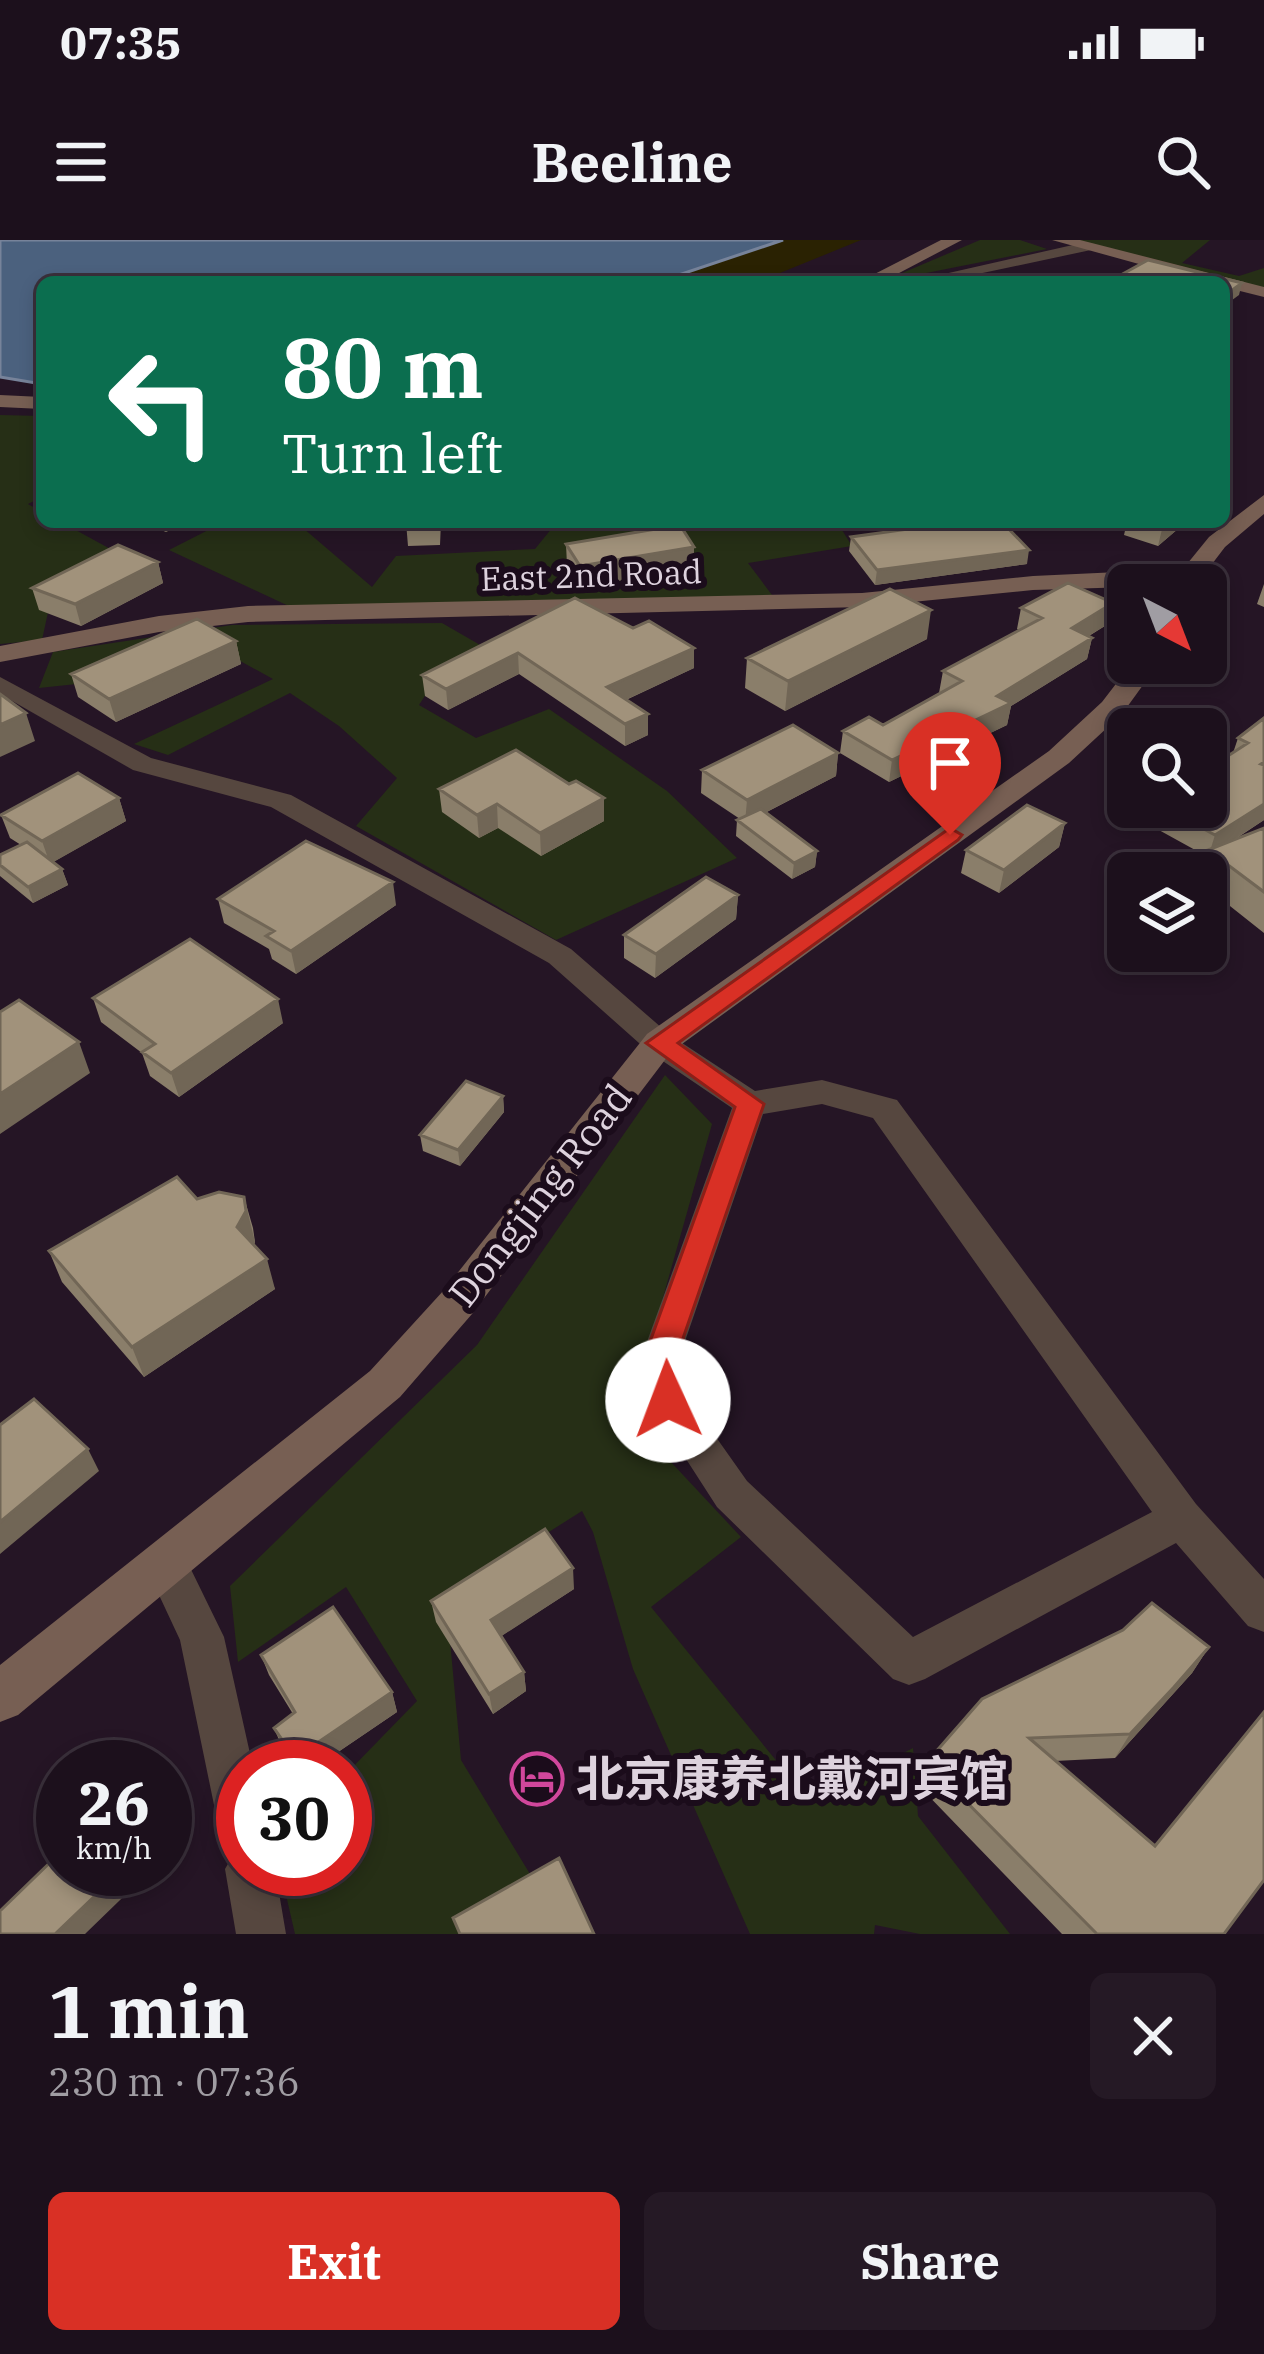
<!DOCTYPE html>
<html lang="en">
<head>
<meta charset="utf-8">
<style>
  body { margin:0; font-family:"IBM Plex Serif","Noto Sans SC",serif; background:#251925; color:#f1f3f6; height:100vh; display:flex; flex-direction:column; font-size:45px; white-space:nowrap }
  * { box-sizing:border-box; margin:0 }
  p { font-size:39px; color:#a09da3 }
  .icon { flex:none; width:66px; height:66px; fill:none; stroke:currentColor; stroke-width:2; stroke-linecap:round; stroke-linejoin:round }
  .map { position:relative; height:1694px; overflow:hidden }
  .panel { display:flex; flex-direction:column; background:#1c101c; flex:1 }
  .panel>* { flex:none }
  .hud { position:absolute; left:36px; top:36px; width:1194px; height:252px; border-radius:18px; box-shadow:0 6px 18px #0003,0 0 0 3px #3a303b; background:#0b6e4f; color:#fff; overflow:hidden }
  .needle { width:78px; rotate:138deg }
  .buttons { position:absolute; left:1107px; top:324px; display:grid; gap:24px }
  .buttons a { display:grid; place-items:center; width:120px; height:120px; border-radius:18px; background:#1c101c; box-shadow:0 6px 18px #0003,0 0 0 3px #3a303b; font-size:60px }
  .speed { position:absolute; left:36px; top:1500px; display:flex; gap:24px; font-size:60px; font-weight:700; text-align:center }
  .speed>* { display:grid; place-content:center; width:156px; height:156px; border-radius:50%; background:#1c101c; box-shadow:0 6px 18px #0003,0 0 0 3px #3a303b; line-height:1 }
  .speed small { font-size:30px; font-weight:400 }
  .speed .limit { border:18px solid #d22; background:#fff; color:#111 }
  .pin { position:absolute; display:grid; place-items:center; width:102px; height:102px; color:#fff; margin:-123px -51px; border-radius:50% 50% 50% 0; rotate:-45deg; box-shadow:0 0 12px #0007 }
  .pin .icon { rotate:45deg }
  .me { position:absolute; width:132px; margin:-66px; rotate:358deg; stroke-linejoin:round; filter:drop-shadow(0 0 9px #0008) }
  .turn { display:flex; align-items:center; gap:42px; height:252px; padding:0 48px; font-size:54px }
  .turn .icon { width:156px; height:156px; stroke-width:2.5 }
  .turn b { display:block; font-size:84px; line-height:102px }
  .round { display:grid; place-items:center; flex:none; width:126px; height:126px; border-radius:18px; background:#251925 }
  .summary { display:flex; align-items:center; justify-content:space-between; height:204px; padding:0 48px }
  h1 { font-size:72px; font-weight:700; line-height:90px }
  .primary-button { display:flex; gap:24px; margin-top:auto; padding:24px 48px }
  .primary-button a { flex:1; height:138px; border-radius:18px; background:#d93025; color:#fff; font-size:48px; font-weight:700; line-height:138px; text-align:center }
  .primary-button a+a { background:#251925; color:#f1f3f6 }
  .status { display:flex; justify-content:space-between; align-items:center; height:84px; padding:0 60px; background:#1c101c; direction:ltr }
  .status svg { height:33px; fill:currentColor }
  header { display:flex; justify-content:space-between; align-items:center; height:156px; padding:0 48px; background:#1c101c; font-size:54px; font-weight:700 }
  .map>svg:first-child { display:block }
  .green { fill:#262f16 }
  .sand { fill:#2a2202 }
  .water { fill:#4b617e; stroke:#77839a; stroke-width:3 }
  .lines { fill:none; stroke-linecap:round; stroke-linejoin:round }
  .street { fill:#56473f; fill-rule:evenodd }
  .secondary { fill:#775f53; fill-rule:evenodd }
  .wall { fill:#8a7e6a }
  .shaded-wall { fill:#716656 }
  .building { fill:#a1927b; stroke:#716656; stroke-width:3 }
  .route { fill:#d93025; stroke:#8d1f18; stroke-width:3 }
  .labels { text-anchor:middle; stroke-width:12; stroke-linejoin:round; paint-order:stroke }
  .far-street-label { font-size:33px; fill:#ddd2dd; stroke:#1b0c1b }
  .street-label { font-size:39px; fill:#ddd2dd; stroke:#1b0c1b }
  .near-poi-label { font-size:48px; font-weight:bold; fill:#ddd2dd; stroke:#1b0c1b; text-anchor:start }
</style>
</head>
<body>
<div class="status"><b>07:35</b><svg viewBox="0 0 49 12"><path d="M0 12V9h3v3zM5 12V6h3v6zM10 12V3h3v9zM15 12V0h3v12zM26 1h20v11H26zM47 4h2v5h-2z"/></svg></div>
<header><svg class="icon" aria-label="menu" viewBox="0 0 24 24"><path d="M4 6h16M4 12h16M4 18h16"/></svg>Beeline<svg class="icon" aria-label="search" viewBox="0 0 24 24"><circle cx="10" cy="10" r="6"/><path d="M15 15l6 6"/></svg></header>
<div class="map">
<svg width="1264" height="1694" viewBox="0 0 1264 1694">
  <rect width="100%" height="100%" fill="#251525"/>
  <path class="green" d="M980 0H1020L1047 9 881 42Z
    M1061 0H1210L1182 23 1239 36 1264 28V50Z
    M0 175 42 176V257L28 264 42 272V282H61L149 330 50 363 42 400 0 404Z
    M224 282H296L372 347 396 316 535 309 557 282H837L852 306 748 323 775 359 293 368 169 310Z
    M442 383 501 417 430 448 419 465 476 498 549 469 667 551 737 618 556 700 356 586 397 538 339 486 290 453 168 515 134 504 273 439 204 401 105 441 39 448 53 412 232 385Z
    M665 835 712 884 647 1114 656 1206 741 1297 651 1367 810 1562 913 1508 918 1576 1010 1694H920L875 1685 874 1694H750L633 1429 593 1292 582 1271 446 1357 461 1520 530 1634 465 1694H295L280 1629H345V1535L417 1461 346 1347 238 1422 230 1346 477 1105Z"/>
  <path class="sand" d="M783 0H861L758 42H658Z"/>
  <path class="water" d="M0 0H783L658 42H42V144L0 137Z"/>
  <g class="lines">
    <path class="street" d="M1086 2 1091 4V10L940 42H909Z
      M0 437 151 518 291 555 571 709 670 795 755 851 822 840 897 860 1196 1264 1264 1339V1392L1248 1386 1176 1303 925 1439 909 1445 893 1439 717 1267 648 1160 644 1110 732 868 648 811 549 723 271 567 133 530 0 454ZM822 864 873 878 1152 1272 913 1397 747 1241 687 1156 682 1110 763 874Z
      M167 1305 182 1311 224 1397 253 1527H243V1629H275L286 1694H236L225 1629 236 1610 226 1606 219 1589 180 1400 145 1325 152 1311Z"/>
    <path class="secondary" d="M941 0H962L882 42H859Z
      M1052 0H1080L1264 47V57L1224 47V42H1204Z
      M0 155 42 157V169L0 167Z
      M1264 255V274L1225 307 1196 345 1033 350 862 367 248 382 159 392 0 422V406L159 376 248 366 862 353 1033 336 1183 329 1209 297Z
      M1132 423H1159L1122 474 1069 523 671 812 472 1074 400 1157 18 1475 0 1482V1425L370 1131 444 1050 647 794 1049 511 1102 462Z"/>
  </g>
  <path class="wall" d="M142 282H185L166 292Z
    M406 282H441L440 305 408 306Z
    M441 282H524V283L442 287Z
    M1127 282H1186L1158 306 1124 295Z
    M851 297 1027 324 875 345 849 311Z
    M566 304 694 307V329L581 347 567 325Z
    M158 322 163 343 81 386 39 370 32 348Z
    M1264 344V367L1257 364Z
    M575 358 694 428 626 460 648 495 625 506 519 434 448 470 425 456 422 435Z
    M1113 363 1108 384 1089 396 1092 398 1087 419 1011 466 1007 485 889 542 840 513 843 491 883 485 939 453 943 431 1019 390 1017 389 1021 368Z
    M927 399 785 471 745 448 747 418Z
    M236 401 241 424 116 482 78 457 71 434Z
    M1264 478V580L1234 600 1264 588V693L1206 647V633H1200L1206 616 1148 584 1153 567H1206L1233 513 1238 498Z
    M838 513 836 536 765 573 817 611 815 627 792 639 736 596 737 580 740 579 701 553 702 530Z
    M569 544 604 558V581L541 616 498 588 479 598 442 572 439 549Z
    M119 558 126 581 53 622 62 629 68 645 33 663 0 636V615L21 605 10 598 1 575Z
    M1065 583 1059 607 999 653 961 633 966 610Z
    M738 655 736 679 655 738 624 718V695Z
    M218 659 396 665 296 734 272 719 269 709 224 683Z
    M93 758 283 783 179 857 150 836 142 813 101 782Z
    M503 856 504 872 460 926 423 911 420 895Z
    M244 957 253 988 255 1002 254 1005 275 1049 144 1137 62 1042 49 1011 197 959Z
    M574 1349 501 1396 524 1432 526 1451 493 1474 436 1382 431 1361Z
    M1123 1390 1209 1407 1192 1433 1115 1518 1055 1521 1224 1694H1062L918 1545 927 1522Z
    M261 1415 392 1452 397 1472 316 1527H296L282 1507 274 1488 293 1474 269 1435Z"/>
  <path class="shaded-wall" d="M1242 43 1239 55 1224 66V56Z
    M163 282H185L166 292Z
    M1166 282H1186L1158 306 1163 285Z
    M694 307V329L581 347 580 326Z
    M1029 310 1027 324 875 345 877 330Z
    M158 322 163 343 81 386 75 364Z
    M1113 363 1108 384 1067 409 1072 388Z
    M931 370 927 399 785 471 788 441Z
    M1092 398 1087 419 1011 466 1007 485 889 542 892 520Z
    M236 401 241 424 116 482 109 459Z
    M694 408V428L608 468 607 447Z
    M518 413 519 434 448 470 446 449Z
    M26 473 35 501 0 517V485Z
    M648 474V495L625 506V484Z
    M838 513 836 536 745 583 747 560Z
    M119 558 126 581 50 624 42 601Z
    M604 558V581L541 616 540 593Z
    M497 564 498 588 479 598 477 575Z
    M1264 564V580L1213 613 1210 611 1215 595Z
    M1065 583 1059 607 999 653 1004 630Z
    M817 611 815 627 792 639 794 623Z
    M62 629 68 645 33 663 28 647Z
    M393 642 396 665 296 734 291 711Z
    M738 655 736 679 655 738 656 714Z
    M278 759 283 783 179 857 171 833Z
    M79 802 90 833 0 894V854Z
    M503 856 504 872 460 926 458 910Z
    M244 957 255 1002 246 1017 237 987Z
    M267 1019 275 1049 144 1137 132 1107Z
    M88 1209 99 1231 0 1314V1282Z
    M573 1328 574 1349 494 1401 491 1380Z
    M1209 1407 1192 1433 1115 1518 1130 1494Z
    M524 1432 526 1451 493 1474 489 1454Z
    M392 1452 397 1472 316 1527H298L295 1518Z
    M181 1573 191 1591 165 1616V1588Z
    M123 1629H152L85 1694H55Z"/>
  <path class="building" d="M1148 20 1242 43 1224 56V42H1108Z
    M406 282H438L406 285Z
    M912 282H984L1005 285 1029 310 877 330 851 297 909 289Z
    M680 285 694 307 580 326 566 304Z
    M118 305 158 322 75 364 32 348Z
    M1068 343 1113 363 1072 388 1092 398 997 456 1011 463 892 520 843 491 869 477 883 485 962 441 943 431 1042 378 1021 368Z
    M890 349 931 370 788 441 747 418Z
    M575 358 633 388 649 381 694 408 607 447 648 474 625 484 518 413 446 449 422 435Z
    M197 379 236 401 109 459 71 434Z
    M0 454 26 473 0 485Z
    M1264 478V522L1261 524 1264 525V564L1215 595 1163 567H1206V530L1248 503 1238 498Z
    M793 485 838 513 747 560 702 530Z
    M516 510 569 544 576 541 604 558 540 593 497 564 477 575 439 549Z
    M78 533 119 558 42 601 1 575Z
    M1027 565 1065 583 1004 630 966 610Z
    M761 569 817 611 794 623 737 580Z
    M1264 588V652L1208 610Z
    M306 601 393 642 291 711 266 696 274 691 218 659Z
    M27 602 62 629 28 647 0 625V615Z
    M706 637 738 655 656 714 624 695Z
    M190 699 278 759 171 833 142 812 155 804 93 758Z
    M19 760 79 802 0 854V772Z
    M466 841 503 856 458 910 420 895Z
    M177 937 197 959 219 952 244 957 246 971 237 987 267 1019 132 1107 49 1011Z
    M34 1159 88 1209 0 1282V1185Z
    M545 1289 573 1328 491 1380 524 1432 489 1454 431 1361Z
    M1152 1363 1209 1407 1174 1447 1130 1494 1029 1498 1155 1606 1264 1472V1640L1224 1694H1097L927 1522 982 1459 1123 1390Z
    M333 1367 392 1452 295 1518 274 1488 295 1472 261 1415Z
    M165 1555 181 1573 165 1588Z
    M63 1610V1629H123L55 1694H0V1671Z
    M559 1618 594 1694H460L453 1678Z"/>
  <path class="route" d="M950 588 962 595 958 600 678 803 764 864 679 1110 684 1160 680 1170 668 1175 657 1170 647 1110 735 867 646 803Z"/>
  <defs>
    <g id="hotel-ring" transform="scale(2.7)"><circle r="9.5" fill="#1b0c1b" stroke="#d1479c" stroke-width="1.5"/><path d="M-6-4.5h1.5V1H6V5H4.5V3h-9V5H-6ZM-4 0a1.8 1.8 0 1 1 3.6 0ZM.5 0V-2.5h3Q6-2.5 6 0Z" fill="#d1479c"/></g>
  </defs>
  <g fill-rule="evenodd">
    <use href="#hotel-ring" x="537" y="1539"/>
  </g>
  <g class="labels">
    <g class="far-street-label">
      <text transform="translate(591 335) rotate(-2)" y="12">East 2nd Road</text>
    </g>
    <g class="street-label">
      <text transform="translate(540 955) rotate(-52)" y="14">Dongjing Road</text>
    </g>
    <g class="near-poi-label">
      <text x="576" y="1556">北京康养北戴河宾馆</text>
    </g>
  </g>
</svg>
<div class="buttons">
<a><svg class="needle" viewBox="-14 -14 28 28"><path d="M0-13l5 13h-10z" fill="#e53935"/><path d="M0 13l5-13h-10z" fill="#a09da3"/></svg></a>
<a><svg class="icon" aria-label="search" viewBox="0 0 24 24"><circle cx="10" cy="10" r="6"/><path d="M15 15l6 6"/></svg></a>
<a><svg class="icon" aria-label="layers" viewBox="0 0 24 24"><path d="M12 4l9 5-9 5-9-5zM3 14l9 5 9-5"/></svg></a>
</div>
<div class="speed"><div>26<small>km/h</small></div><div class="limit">30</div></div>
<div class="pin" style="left:950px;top:595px;background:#d93025"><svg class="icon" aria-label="arrive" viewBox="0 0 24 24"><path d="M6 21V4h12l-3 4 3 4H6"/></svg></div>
<svg class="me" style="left:668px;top:1160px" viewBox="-20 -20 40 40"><circle r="19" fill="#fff"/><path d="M0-13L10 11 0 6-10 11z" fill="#d93025"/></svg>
<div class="hud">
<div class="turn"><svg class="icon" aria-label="left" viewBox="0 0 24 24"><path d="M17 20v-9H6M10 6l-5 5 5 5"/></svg><div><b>80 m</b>Turn left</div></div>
</div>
</div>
<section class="panel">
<div class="summary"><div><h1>1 min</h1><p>230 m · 07:36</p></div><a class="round"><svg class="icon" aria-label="close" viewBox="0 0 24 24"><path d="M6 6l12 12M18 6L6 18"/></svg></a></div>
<div class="primary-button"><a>Exit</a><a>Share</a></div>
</section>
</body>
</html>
